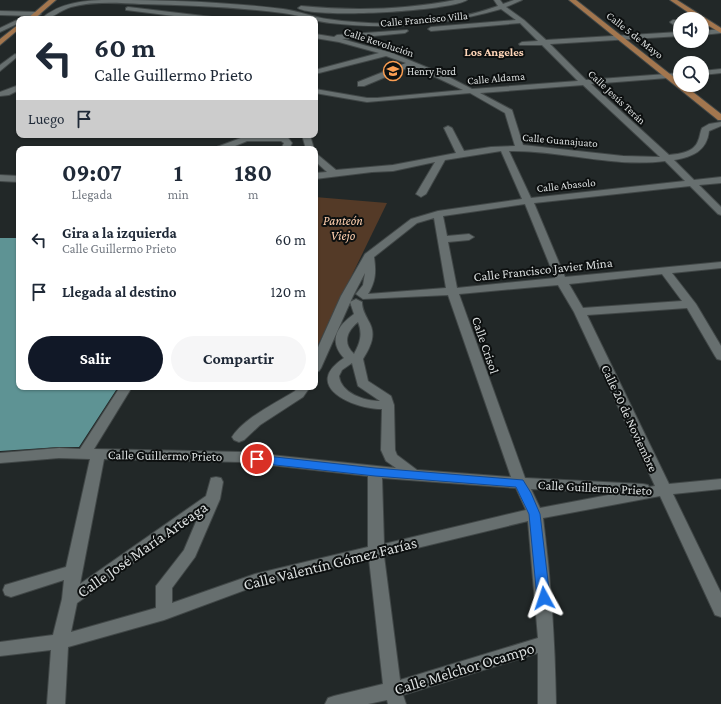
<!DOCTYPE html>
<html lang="es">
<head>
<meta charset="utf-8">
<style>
  body { margin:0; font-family:"Crimson Pro",serif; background:#f6f6f7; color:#1f2937; height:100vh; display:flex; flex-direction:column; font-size:15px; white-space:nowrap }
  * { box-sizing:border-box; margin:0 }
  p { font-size:13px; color:#747a83 }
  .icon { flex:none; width:22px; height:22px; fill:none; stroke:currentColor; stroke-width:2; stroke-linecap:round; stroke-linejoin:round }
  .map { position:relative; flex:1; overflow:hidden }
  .sheet { position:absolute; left:16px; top:146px; width:302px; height:244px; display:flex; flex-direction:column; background:#fff; border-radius:8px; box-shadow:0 1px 3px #0004 }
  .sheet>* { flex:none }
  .banner { position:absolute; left:16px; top:16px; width:302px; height:122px; border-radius:8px; box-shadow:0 1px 3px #0004; background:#fff; color:#1f2937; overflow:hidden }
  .fabs { position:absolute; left:673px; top:12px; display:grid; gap:8px }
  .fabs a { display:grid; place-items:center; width:36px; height:36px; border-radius:50%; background:#fff; box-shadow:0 1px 3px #0004; font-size:20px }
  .pin { position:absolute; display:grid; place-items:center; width:34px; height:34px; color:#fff; margin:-17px; border:2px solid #fff; border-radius:50%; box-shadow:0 1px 4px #0007 }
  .me { position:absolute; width:44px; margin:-22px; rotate:355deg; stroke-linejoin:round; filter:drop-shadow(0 0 3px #0008) }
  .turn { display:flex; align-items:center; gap:14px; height:84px; padding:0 12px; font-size:18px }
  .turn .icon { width:52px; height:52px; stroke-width:2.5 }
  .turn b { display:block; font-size:28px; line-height:34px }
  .then { display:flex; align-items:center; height:38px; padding:0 12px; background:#0003; gap:8px; font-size:15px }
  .eta { display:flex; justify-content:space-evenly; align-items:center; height:68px; text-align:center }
  .eta b { font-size:24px; font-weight:700; line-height:28px }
  .action { display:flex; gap:8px; margin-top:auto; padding:8px 12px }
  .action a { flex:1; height:46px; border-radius:24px; background:#111827; color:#fff; font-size:16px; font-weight:700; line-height:46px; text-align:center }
  .action a+a { background:#f6f6f7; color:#1f2937 }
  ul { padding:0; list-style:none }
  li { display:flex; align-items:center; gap:12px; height:52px; padding:0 12px }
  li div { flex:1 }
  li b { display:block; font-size:15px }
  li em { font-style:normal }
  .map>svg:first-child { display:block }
  .green { fill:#543a27 }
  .building { fill:#5e9394 }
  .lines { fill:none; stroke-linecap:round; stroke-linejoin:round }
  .minor-casing { stroke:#414747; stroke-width:2 }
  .major-casing { stroke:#414747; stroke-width:2 }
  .minor { fill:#676f6f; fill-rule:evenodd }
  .major { fill:#a3764e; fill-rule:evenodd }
  .route { fill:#1a73e8; stroke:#114b97 }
  .labels { text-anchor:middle; stroke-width:4; stroke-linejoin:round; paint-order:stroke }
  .far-street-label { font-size:11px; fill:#dbdfdf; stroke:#0d1010 }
  .far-poi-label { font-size:11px; fill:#dbdfdf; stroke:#0d1010; text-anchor:start }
  .far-neighbourhood-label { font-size:12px; font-weight:bold; fill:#ffd6b9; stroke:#0d1010 }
  .park-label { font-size:13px; font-style:italic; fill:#fecfae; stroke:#0d1010 }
  .street-label { font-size:13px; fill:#dbdfdf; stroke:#0d1010 }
  .near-street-label { font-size:16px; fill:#dbdfdf; stroke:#0d1010 }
</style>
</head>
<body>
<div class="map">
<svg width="721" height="704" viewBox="0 0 721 704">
  <rect width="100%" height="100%" fill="#222828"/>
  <path class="green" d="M315 197 387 203 315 351Z"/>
  <path class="building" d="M0 238H19V387H118L79 447H59L0 451Z"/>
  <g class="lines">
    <g class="minor-casing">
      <path id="minor" d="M111 0C168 0 226 2 283 9 299 11 312 17 327 19 382 27 446 25 498 6L494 0H500L503 4 514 0H522L506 7 524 20 546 40 680 32V36L550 44 586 80 680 73V77L591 84 669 155C680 154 694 152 698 141 700 137 700 132 702 128L709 124 721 122V126L709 131C707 151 692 157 674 160L694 180 721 177V183L699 185 721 207V215L718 214 690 186 534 203 565 277 721 262V268L672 273 696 304 721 346V360L717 359 715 356 687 308 587 315 669 484 721 479V489L673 494 721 593V617L715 615 660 496 543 518C551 580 555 642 556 704H538V653L403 695 406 704H388L387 700 368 704H325L328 698 334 696 383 684 369 559 256 586 164 620 68 647 65 704H47L51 650 0 656V642L53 635 62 599 64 580 11 597 5 595 3 590 5 585 66 567 90 459 59 458 0 463V453L59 448 80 449 120 387H132L94 449 242 452 396 468 386 461 381 450 382 409C353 409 301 386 344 358 328 341 337 326 354 314L350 302 356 299 362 302C362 309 365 314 368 320 377 334 371 346 363 359L368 381 391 396 394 405 395 450 397 455 417 470 511 477 448 295 363 299 356 294 363 285 365 273 353 296 321 368 319 371 315 372V354L341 296 365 254 411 219 438 211 522 199 501 151 445 160 426 194 421 197 416 194 435 162 393 171 372 172 315 179V173L327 172 315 161V154L318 155 336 170 393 165 456 153 444 128 448 126 452 128 464 151 491 147 515 146 505 113 470 93 367 102 315 93V89L367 98H377L463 90 412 66 364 86H358V82L406 63 386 56 315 74V70L379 53 339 42 315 38V34L334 37 337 35 407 30 408 31 405 33 342 39 392 53 443 74 472 89 578 81 542 45H520L519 44 522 42 538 41 520 23 431 31 428 29 431 27 516 20 501 9C445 25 388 30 330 23 314 21 300 15 283 13 236 7 188 5 141 4 119 3 93 1 71 7 60 10 53 19 41 19 60 2 86 0 111 0ZM583 85 660 157 623 156 523 145 512 110 480 93ZM509 151C560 150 615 168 665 161L685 181 531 198ZM525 204 555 278 457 288 448 242 469 240 474 237 469 234 447 236 443 216ZM434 218 446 288 368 294C376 281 376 271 374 257L417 223ZM662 274 682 301 583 308 569 284ZM558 285 574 312 655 486 649 487 648 485 643 484 525 478 459 294ZM358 322C363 334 360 343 354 354 342 343 347 331 358 322ZM352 363 358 386 380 401C364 401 341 393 339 376L342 370ZM104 459 242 462 368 476V547L255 574 172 603V588L195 557 220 499 223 482 221 478 216 477 211 478 206 496 80 584ZM382 478 516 488 526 510 384 544ZM531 489 619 493 540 508ZM198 517 184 550 156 586V608L71 632 77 603ZM528 521 538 638 400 680 384 556Z
        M455 0H467C451 11 313 19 298 8L301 6C353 11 404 10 455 0Z
        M128 7 212 17 215 19H198L126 10V8Z
        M0 11 38 12 41 14 38 16 0 15Z
        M19 19V23L0 32V28Z
        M673 20H680V29L671 23 670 22Z
        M721 29V33L702 35V31Z
        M15 54 17 55V57L0 71V65Z
        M721 69V73L702 75V71Z
        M19 85V90L9 95 0 96V92Z
        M286 135 292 143 289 149H281L284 143 281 141H247L228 149H216L217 147 246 136Z
        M302 135H310L314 149H306Z
        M0 175 19 176V182L0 181Z
        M297 387H310L303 397 260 425 244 440 239 442 234 440 232 437C244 418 276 403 295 391Z"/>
    </g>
    <g class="major-casing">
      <path id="major" d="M49 0H56L34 19H27Z
        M569 0H576L680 82V85H684L721 114V120H718Z
        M670 0H677L721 28V33L702 22V19H698Z
        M19 24V29L0 45V39Z"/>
    </g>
    <use href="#minor" class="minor"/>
    <use href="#major" class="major"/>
  </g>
  <path class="route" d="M257 455 375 468 523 480 531 493 540 514 550 598 548 602 544 603 539 602 537 598 529 514 516 487 375 476 257 463 253 462 252 459 253 456Z"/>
  <defs>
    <g id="school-ring" transform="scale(1)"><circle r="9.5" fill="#0d1010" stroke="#fc9e52" stroke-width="1.5"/><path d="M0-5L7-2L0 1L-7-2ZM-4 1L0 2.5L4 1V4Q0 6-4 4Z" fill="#fc9e52"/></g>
  </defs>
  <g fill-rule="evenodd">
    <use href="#school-ring" x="393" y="71"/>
  </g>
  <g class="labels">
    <g class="far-street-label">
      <text transform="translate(424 19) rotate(-5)" y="4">Calle Francisco Villa</text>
      <text transform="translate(635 35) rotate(38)" y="4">Calle 5 de Mayo</text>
      <text transform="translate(379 42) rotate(18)" y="4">Calle Revolución</text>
      <text transform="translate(496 78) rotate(-5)" y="4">Calle Aldama</text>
      <text transform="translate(617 97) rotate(43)" y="4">Calle Jesús Terán</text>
      <text transform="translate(560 140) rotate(5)" y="4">Calle Guanajuato</text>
      <text transform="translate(566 185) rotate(-6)" y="4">Calle Abasolo</text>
    </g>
    <g class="far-poi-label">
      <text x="407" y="75">Henry Ford</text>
    </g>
    <g class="far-neighbourhood-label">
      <text x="494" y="56">Los Angeles</text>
    </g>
    <g class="park-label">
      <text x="343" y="225">Panteón<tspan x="343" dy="15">Viejo</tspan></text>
    </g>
    <g class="street-label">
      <text transform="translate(543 269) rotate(-6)" y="5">Calle Francisco Javier Mina</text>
      <text transform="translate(486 345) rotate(71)" y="5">Calle Crisol</text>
      <text transform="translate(630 418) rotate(65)" y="5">Calle 20 de Noviembre</text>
      <text transform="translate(165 455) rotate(1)" y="5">Calle Guillermo Prieto</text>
      <text transform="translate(595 487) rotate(3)" y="5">Calle Guillermo Prieto</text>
    </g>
    <g class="near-street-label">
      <text transform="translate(142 549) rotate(-35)" y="6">Calle José María Arteaga</text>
      <text transform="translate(330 563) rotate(-14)" y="6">Calle Valentín Gómez Farías</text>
      <text transform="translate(464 668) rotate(-17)" y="6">Calle Melchor Ocampo</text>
    </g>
  </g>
</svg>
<div class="fabs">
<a><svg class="icon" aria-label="sound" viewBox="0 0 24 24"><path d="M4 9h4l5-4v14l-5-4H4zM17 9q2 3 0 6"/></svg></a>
<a><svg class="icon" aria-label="search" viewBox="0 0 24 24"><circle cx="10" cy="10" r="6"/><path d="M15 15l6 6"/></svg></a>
</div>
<div class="pin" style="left:257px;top:459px;background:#d93025"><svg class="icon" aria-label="arrive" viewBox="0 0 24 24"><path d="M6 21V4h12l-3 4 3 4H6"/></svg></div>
<svg class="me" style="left:544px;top:598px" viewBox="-20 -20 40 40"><path d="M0-17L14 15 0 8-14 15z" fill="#1a73e8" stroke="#fff" stroke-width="4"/></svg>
<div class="banner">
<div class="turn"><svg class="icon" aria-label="left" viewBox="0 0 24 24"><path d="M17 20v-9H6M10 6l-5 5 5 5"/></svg><div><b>60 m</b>Calle Guillermo Prieto</div></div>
<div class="then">Luego<svg class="icon" aria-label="arrive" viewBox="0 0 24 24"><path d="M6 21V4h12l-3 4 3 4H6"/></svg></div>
</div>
<section class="sheet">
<div class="eta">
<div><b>09:07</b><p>Llegada</p></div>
<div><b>1</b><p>min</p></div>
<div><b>180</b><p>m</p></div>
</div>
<ul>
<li><svg class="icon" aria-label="left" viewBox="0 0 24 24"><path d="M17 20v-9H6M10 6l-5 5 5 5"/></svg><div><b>Gira a la izquierda</b><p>Calle Guillermo Prieto</p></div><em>60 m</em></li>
<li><svg class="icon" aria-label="arrive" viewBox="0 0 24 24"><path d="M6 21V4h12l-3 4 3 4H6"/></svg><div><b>Llegada al destino</b></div><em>120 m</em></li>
</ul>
<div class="action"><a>Salir</a><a>Compartir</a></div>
</section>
</div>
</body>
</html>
